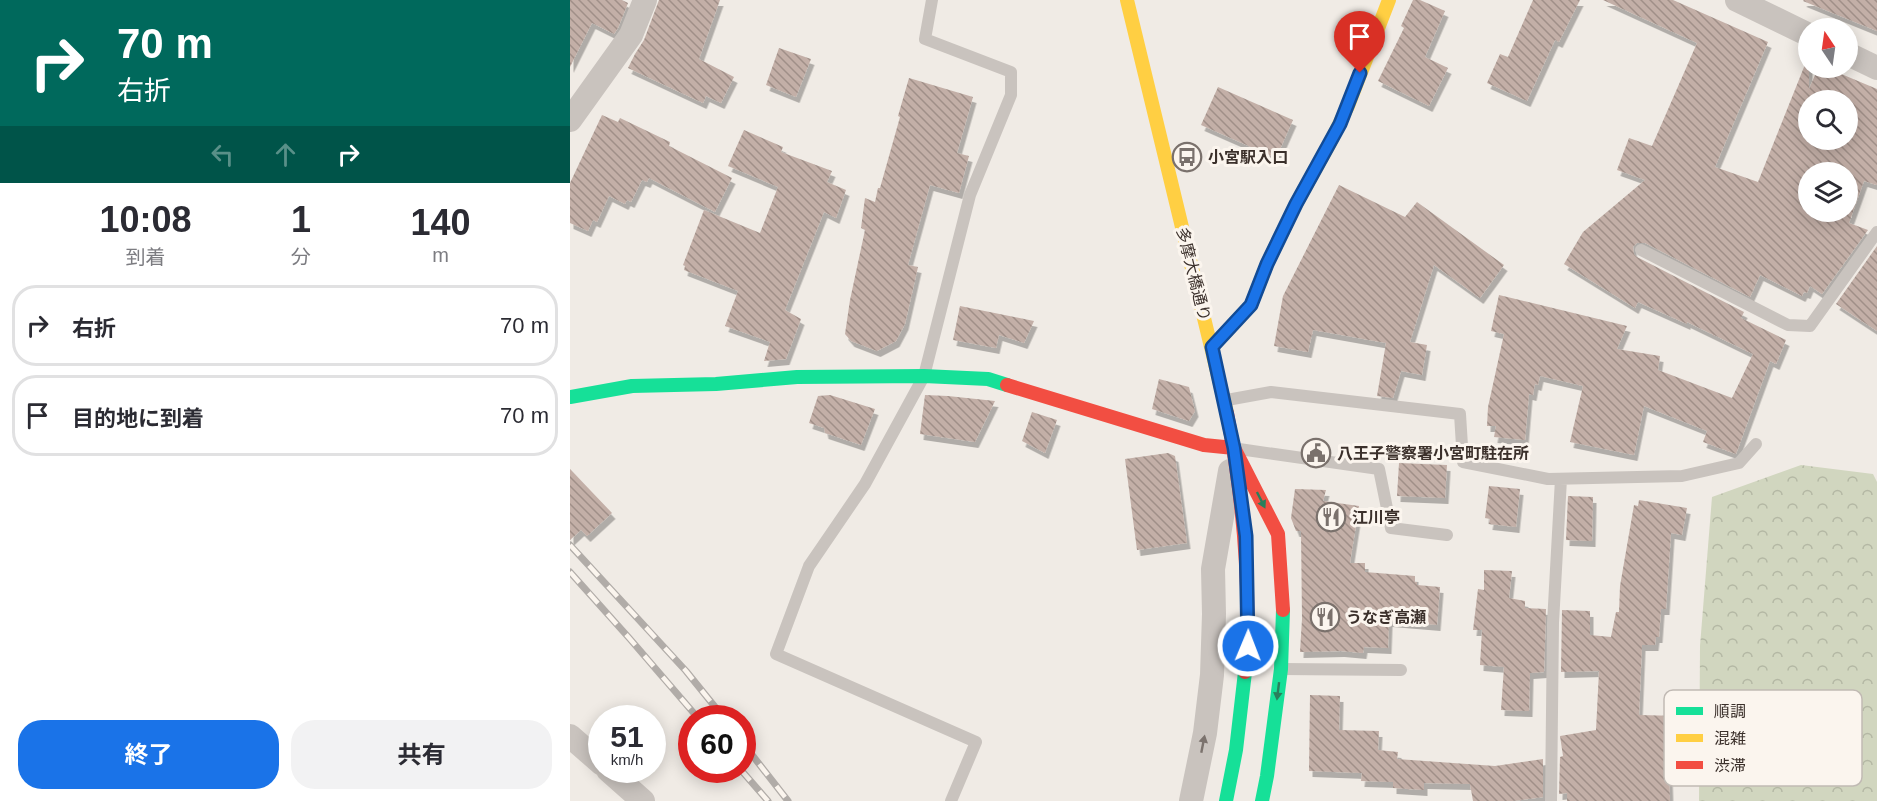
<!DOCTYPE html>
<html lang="ja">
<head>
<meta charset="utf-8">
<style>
  body { margin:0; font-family:Helvetica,"Noto Sans JP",sans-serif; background:#f2f2f3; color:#2b2b33; height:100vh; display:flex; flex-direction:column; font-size:22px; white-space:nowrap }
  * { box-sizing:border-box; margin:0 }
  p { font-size:20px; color:#7c7c81 }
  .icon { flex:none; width:33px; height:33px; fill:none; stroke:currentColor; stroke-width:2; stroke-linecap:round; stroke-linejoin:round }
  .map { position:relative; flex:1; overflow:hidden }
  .details { display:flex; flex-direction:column; background:#fff; width:570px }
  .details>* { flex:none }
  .guide { background:#00695c; color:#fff; overflow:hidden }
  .needle { width:39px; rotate:347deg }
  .controls { position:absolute; left:1228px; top:18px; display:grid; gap:12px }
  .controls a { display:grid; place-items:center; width:60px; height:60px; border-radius:50%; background:#fff; box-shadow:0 3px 15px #0003; font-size:30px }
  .speed { position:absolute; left:18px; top:705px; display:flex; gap:12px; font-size:30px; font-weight:700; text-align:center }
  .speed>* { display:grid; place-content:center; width:78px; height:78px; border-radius:50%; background:#fff; box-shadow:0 3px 15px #0003; line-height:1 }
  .speed small { font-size:15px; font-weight:400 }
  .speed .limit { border:9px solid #d22; background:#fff; color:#111 }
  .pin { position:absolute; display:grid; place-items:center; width:51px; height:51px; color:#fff; margin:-62px -26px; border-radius:50% 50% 50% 0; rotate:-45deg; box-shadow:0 0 6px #0007 }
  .pin .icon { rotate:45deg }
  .me { position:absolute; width:66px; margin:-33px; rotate:1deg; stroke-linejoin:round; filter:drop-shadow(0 0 4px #0008) }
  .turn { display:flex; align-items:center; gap:21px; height:126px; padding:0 18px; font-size:27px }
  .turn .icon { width:78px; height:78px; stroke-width:2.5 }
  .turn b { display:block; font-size:42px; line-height:51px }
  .lanes { display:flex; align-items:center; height:57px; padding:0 18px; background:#0003; justify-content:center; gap:30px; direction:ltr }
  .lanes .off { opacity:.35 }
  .eta { display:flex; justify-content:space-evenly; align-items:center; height:102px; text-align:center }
  .eta b { font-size:36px; font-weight:700; line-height:42px }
  .button { display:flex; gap:12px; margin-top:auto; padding:12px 18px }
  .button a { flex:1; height:69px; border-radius:24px; background:#1a73e8; color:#fff; font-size:24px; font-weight:700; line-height:69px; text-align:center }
  .button a+a { background:#f2f2f3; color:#2b2b33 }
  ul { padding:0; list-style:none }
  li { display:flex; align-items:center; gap:18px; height:81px; margin:0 12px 9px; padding:0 6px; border:3px solid #e1e1e2; border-radius:24px }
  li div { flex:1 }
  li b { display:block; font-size:22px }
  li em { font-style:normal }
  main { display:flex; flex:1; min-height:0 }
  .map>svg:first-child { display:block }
  .park { fill:url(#park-crowns) }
  .building { fill:url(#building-back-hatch); fill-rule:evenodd; filter:url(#shadow) }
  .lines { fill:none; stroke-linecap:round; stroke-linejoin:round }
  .lane { stroke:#c9c3be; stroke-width:12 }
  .street { stroke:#c9c3be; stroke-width:24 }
  .fast { stroke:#16e098; stroke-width:14 }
  .slow { stroke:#ffcf43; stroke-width:14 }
  .jam { stroke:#f24e42; stroke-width:14 }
  .rail-casing { stroke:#b1aca8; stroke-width:7 }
  .rail { stroke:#fbf5ee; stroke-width:4.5; stroke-dasharray:14; stroke-linecap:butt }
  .oneway { fill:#2a7f5c }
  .oneway2 { fill:#7b726d }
  .route-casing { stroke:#114b97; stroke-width:15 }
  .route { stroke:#1a73e8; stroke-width:10 }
  .labels { text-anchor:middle; stroke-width:6; stroke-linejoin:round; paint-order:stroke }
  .poi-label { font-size:16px; font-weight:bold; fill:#3b302b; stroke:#fbf5ee; text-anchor:start }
  .street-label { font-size:16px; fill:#3b302b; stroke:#fbf5ee }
  .key { fill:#fbf5ee; stroke:#c1bab4; stroke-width:1.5 }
  .key-label { font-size:16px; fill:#3b302b }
</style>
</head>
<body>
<main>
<section class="details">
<div class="guide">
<div class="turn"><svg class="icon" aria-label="right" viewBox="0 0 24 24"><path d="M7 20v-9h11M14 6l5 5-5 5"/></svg><div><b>70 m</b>右折</div></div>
<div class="lanes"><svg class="icon off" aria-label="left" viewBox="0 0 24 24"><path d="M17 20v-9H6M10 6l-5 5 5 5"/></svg><svg class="icon off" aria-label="ahead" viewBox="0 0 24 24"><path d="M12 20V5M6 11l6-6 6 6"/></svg><svg class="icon" aria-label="right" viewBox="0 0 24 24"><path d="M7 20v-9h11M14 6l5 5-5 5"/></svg></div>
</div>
<div class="eta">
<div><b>10:08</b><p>到着</p></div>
<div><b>1</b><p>分</p></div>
<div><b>140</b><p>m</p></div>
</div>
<ul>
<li><svg class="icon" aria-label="right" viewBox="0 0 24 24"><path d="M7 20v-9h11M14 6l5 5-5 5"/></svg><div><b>右折</b></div><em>70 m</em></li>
<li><svg class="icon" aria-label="arrive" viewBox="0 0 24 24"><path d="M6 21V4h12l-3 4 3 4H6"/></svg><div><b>目的地に到着</b></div><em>70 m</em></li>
</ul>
<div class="button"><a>終了</a><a>共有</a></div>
</section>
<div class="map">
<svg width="1307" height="801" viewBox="0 0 1307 801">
  <defs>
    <pattern id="park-crowns" width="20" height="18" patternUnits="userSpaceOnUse" patternTransform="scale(1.5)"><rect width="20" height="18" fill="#d1d6bf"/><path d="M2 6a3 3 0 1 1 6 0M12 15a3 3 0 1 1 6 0" fill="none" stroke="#b4b8a4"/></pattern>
    <pattern id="building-back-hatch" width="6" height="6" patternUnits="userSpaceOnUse" patternTransform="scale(1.5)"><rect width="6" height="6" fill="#c3afa7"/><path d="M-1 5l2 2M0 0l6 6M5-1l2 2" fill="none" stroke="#a08f88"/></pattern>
    <filter id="shadow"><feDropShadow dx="3.5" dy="6" stdDeviation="0" flood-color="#0004"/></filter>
  </defs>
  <rect width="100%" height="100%" fill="#f0ebe5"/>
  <path class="park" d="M1231 465 1303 474 1307 482V801H1129L1130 646 1142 497Z"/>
  <path class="building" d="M0 0H52L58 3 48 28 44 34 22 23 0 67Z
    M89 0H150L129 59 164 77 151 103 136 96 133 103 58 68 65 54 74 40Z
    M843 0H850L875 11 855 57 878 68 859 106 808 81 834 28 831 26Z
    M963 0H1010L989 42 985 40 957 101 917 83 930 54 938 57Z
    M1033 0H1103L1198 42 1145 167 1188 182 1238 57 1239 58V89L1248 68H1257L1307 89V185L1294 181 1279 223 1298 230 1252 294 1240 286 1237 293 1234 292 1232 296 1190 275 1180 297 1075 243H1067L1063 247 1064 254 1067 257 1174 312 1171 318 1216 340 1206 364 1200 361 1166 454 1133 442 1137 431 1074 406 1064 455 1000 442 1013 386 970 376 968 385 965 384 963 395 959 394 955 440 924 437 926 426H917L918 407 934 334 921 331 929 295 1057 326 1047 349 1090 356 1088 370 1162 398 1183 354 1117 322V324L1068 302 1065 308 994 264 1013 232 1075 180 1047 170 1059 138 1082 146 1127 43ZM1239 100H1278V140H1239ZM1239 172H1278V212H1239Z
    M1234 0H1307V31L1233 1Z
    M209 48 241 59 226 97 196 85Z
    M339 78 403 97 387 153 399 156 389 193 360 185 338 265 348 267 335 324 326 341 307 351 281 341 275 334 280 300 295 230 291 228 295 198 305 202 308 188H310L330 117 328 116Z
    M648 87 723 120 706 158 631 125Z
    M32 115 48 122 50 118 100 142 99 146 162 178 145 212 79 178 77 182 72 180 61 202 57 200 55 204 39 196 27 222 23 220 18 231 0 223V183Z
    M174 130 213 147 211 152 262 171 257 182 276 190 266 218 254 212 215 310 231 319 216 359 194 361 200 342 155 326 168 291 114 270 115 266 113 265 134 210 190 233 208 187 158 166Z
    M769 185 835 217 847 202 934 265 910 298 864 265 840 342 857 345 852 375 831 371 823 398 807 396 816 343 743 330 738 352 704 346 713 296Z
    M1307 246V331L1266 304Z
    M390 306 395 307 464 321 454 343 429 335 426 348 383 340Z
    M589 379 619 387 625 411 619 421 582 409Z
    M260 395 305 409 291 445 255 433 254 428 239 423 248 396Z
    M355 395 378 396 425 401 405 442 350 434Z
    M462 412 487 420 475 453 452 441Z
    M598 453 605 456 617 543 567 550 555 459Z
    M829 463 877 465 875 498 827 496Z
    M0 469 42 513 17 536 11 530 0 540Z
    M919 486 950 489 946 527 919 524 920 519 915 518Z
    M725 489 756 490 753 501 789 506 780 563H795V572L845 576V582H847V585L870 587 867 625 819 621 818 648 794 647 793 653 771 651 730 652 732 619 731 531H726L721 518Z
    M998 496 1023 497 1022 541 996 540Z
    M1069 500 1117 508 1112 535 1101 533 1096 609H1091L1089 637H1086L1085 645H1072L1069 715 1110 716 1108 772H1099L1100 801H997V793L989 794 990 757 993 756 990 736 1026 730 1029 671 991 672 992 610 1020 611V635L1041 637 1046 612H1049L1050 586 1064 505 1068 506Z
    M914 570 942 571 939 598 955 601V608L976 609 974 672 960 673 959 711 931 710 934 667 910 665 912 630H903L908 589 914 590Z
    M740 695 770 696 769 730 809 731 808 750 828 752 827 759 925 766 973 759V797L943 801H903L900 784 854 783V790L823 788V782L791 781 792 773 739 771Z"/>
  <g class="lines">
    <path class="lane" d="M362 0 355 39 441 72V95L400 195 354 376 295 484 239 566 206 654 406 742 381 801
      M1071 250 1218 325 1240 326 1307 232
      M657 400 701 392 890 414 893 462 978 479 1112 476 1169 463 1186 444
      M669 449 809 469 821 528 877 535
      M712 669 831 670
      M981 801 983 623 991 479"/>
    <path class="street" d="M1167 0 1239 35
      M1278 54 1307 68
      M0 120 61 35 75 0
      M0 736 32 764
      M38 770 73 801
      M621 801 635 733 642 675 644 614 643 569 660 471"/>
    <path class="fast" d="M0 397 62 386 146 384 227 377 354 376 418 379 437 385
      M656 801 666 750 675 672
      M692 801 697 776 711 669 713 610"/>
    <path class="slow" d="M557 0 657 413
      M642 347 681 305 697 264 726 204 761 141 778 106 819 0"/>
    <path class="jam" d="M437 385 634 445 664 448 708 534 713 610
      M657 413C673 498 682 585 675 672"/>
    <g class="rail-casing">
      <path id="rail" d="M0 545 116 671 154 718
        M0 572 60 639 128 718
        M172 742 218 801
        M171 770 198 801"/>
    </g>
    <use href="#rail" class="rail"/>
  </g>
  <defs><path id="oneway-solid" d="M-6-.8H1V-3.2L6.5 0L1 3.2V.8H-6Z" transform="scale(1.5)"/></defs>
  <g class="oneway">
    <use href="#oneway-solid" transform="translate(691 500) rotate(63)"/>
    <use href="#oneway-solid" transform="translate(708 691) rotate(97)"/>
  </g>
  <use class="oneway2" href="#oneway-solid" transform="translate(633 744) rotate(-79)"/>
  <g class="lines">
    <g class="route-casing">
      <path id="route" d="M678 646 676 536 664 448 642 347 681 305 697 264 726 204 770 124 790 73"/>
    </g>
    <use href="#route" class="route"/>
  </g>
  <defs>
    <g id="bus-ring" transform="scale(1.5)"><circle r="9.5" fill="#fbf5ee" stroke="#7a716c" stroke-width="1.5"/><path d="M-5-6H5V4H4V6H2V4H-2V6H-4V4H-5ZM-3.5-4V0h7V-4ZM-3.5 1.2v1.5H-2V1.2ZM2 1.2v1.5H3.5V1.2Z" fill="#7a716c"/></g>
    <g id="civic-ring" transform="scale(1.5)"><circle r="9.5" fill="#fbf5ee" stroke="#7a716c" stroke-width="1.5"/><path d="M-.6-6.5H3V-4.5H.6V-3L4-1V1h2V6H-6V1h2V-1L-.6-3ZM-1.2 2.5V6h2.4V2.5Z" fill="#7a716c"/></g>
    <g id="restaurant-ring" transform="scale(1.5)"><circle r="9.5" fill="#fbf5ee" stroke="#7a716c" stroke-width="1.5"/><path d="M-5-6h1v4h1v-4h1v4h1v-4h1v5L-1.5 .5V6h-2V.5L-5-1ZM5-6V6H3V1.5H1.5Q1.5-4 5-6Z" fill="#7a716c"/></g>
  </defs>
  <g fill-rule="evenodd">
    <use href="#bus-ring" x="617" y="157"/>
    <use href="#civic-ring" x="746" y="453"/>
    <use href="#restaurant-ring" x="761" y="517"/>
    <use href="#restaurant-ring" x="755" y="617"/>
  </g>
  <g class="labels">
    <g class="poi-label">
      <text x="638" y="163">小宮駅入口</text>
      <text x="767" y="459">八王子警察署小宮町駐在所</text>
      <text x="782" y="523">江川亭</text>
      <text x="776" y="623">うなぎ高瀬</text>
    </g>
    <g class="street-label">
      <text transform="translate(624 274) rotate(76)" y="6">多摩大橋通り</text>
    </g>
  </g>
  <rect x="1094" y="690" width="198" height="96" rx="9" class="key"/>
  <rect x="1106" y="707" width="27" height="8" fill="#16e098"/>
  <rect x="1106" y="734" width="27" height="8" fill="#ffcf43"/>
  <rect x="1106" y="761" width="27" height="8" fill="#f24e42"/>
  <g class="key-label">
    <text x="1144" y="717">順調</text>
    <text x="1144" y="744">混雑</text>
    <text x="1144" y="771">渋滞</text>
  </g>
</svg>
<div class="controls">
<a><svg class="needle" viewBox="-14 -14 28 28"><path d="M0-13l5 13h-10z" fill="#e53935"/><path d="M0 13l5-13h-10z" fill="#7c7c81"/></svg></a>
<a><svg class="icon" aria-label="search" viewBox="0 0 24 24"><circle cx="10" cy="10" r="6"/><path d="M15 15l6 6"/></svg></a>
<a><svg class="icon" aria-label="layers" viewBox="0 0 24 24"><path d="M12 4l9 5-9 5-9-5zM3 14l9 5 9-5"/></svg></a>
</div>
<div class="speed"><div>51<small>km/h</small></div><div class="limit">60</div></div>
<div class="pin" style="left:790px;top:73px;background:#d93025"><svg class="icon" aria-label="arrive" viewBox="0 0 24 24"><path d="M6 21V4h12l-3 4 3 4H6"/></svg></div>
<svg class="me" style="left:678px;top:646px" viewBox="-20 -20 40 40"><circle r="17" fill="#1a73e8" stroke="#fff" stroke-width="3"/><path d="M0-11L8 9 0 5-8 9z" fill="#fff"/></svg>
</div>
</main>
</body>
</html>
